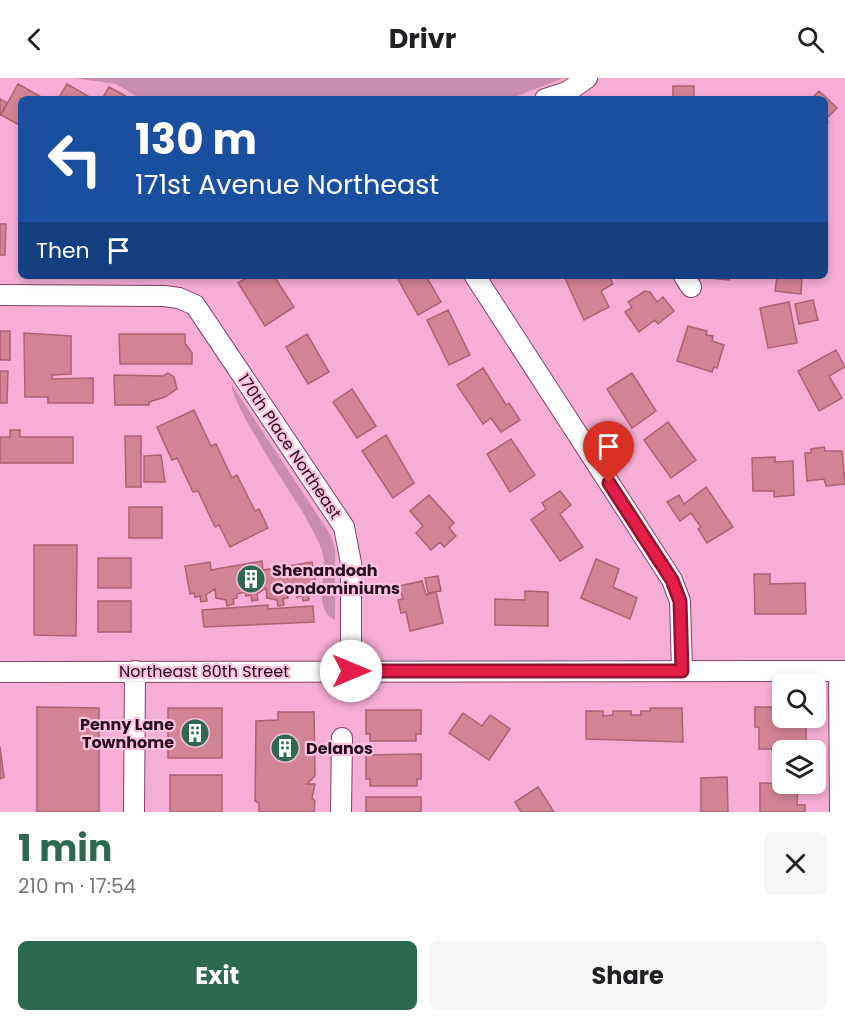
<!DOCTYPE html>
<html lang="en">
<head>
<meta charset="utf-8">
<style>
  body { margin:0; font-family:Poppins,sans-serif; background:#f6f6f6; color:#202124; height:100vh; display:flex; flex-direction:column; font-size:22px; white-space:nowrap }
  * { box-sizing:border-box; margin:0 }
  p { font-size:20px; color:#757577 }
  .icon { flex:none; width:33px; height:33px; fill:none; stroke:currentColor; stroke-width:2; stroke-linecap:round; stroke-linejoin:round }
  .map { position:relative; height:734px; overflow:hidden }
  .sheet { display:flex; flex-direction:column; background:#fff; flex:1 }
  .sheet>* { flex:none }
  .banner { position:absolute; left:18px; top:18px; width:810px; height:183px; border-radius:9px; box-shadow:0 3px 9px #0003; background:#1a4fa0; color:#fff; overflow:hidden }
  .controls { position:absolute; left:772px; top:596px; display:grid; gap:12px }
  .controls a { display:grid; place-items:center; width:54px; height:54px; border-radius:9px; background:#fff; box-shadow:0 3px 9px #0003; font-size:30px }
  .pin { position:absolute; display:grid; place-items:center; width:51px; height:51px; color:#fff; margin:-62px -26px; border-radius:50% 50% 50% 0; rotate:-45deg; box-shadow:0 0 6px #0007 }
  .pin .icon { rotate:45deg }
  .me { position:absolute; width:66px; margin:-33px; rotate:90deg; stroke-linejoin:round; filter:drop-shadow(0 0 4px #0008) }
  .turn { display:flex; align-items:center; gap:21px; height:126px; padding:0 18px; font-size:27px }
  .turn .icon { width:78px; height:78px; stroke-width:2.5 }
  .turn b { display:block; font-size:42px; line-height:51px }
  .then { display:flex; align-items:center; height:57px; padding:0 18px; background:#0003; gap:12px; font-size:22px }
  .round { display:grid; place-items:center; flex:none; width:63px; height:63px; border-radius:9px; background:#f6f6f6 }
  .headline { display:flex; align-items:center; justify-content:space-between; height:102px; padding:0 18px }
  h1 { font-size:36px; font-weight:700; line-height:45px; color:#2d6851 }
  .action { display:flex; gap:12px; margin-top:auto; padding:12px 18px }
  .action a { flex:1; height:69px; border-radius:9px; background:#2d6851; color:#fff; font-size:24px; font-weight:700; line-height:69px; text-align:center }
  .action a+a { background:#f6f6f6; color:#202124 }
  header { display:flex; justify-content:space-between; align-items:center; height:78px; padding:0 18px; background:#fff; font-size:27px; font-weight:700 }
  .map>svg:first-child { display:block }
  .green { fill:#c98dad }
  .building { fill:#d18495; stroke:#ab6272; stroke-width:1.5 }
  .lines { fill:none; stroke-linecap:round; stroke-linejoin:round }
  .minor-casing { stroke:#814468; stroke-width:22 }
  .minor { stroke:#fff; stroke-width:20 }
  .route-casing { stroke:#92132f; stroke-width:15 }
  .route { stroke:#e11d48; stroke-width:10 }
  .labels { text-anchor:middle; stroke-width:4.5; stroke-linejoin:round; paint-order:stroke }
  .street-label { font-size:16px; fill:#270e1d; stroke:#fbc1df }
  .poi-label { font-size:16px; font-weight:bold; fill:#270e1d; stroke:#fbc1df; text-anchor:start }
</style>
</head>
<body>
<header><svg class="icon" aria-label="back" viewBox="0 0 24 24"><path d="M15 5l-7 7 7 7"/></svg>Drivr<svg class="icon" aria-label="search" viewBox="0 0 24 24"><circle cx="10" cy="10" r="6"/><path d="M15 15l6 6"/></svg></header>
<div class="map">
<svg width="845" height="734" viewBox="0 0 845 734">
  <rect width="100%" height="100%" fill="#f6aed5"/>
  <path class="green" d="M74 0H564L509 21H141L116 6Z
    M232 307 330 456 335 471V542C311 530 328 495 323 476 319 462 311 450 305 438 293 418 229 322 232 307Z"/>
  <path class="building" d="M18 6 45 21H21V48L1 37Z
    M67 6 93 21H58Z
    M673 8H694V21H673Z
    M109 9 131 21H102Z
    M819 13 837 30 825 42 828 44 825 47V21H811Z
    M0 21 7 25 0 37Z
    M0 146H6L5 177H0Z
    M249 198H274L294 229 265 248 238 205Z
    M396 198H426L441 224 418 237Z
    M564 198H609L613 206 601 213 609 229 584 242Z
    M709 198H729V202L709 200Z
    M777 198H802L801 216 775 213Z
    M645 213 650 214 657 224 663 219 674 233 658 246 655 242 639 254 625 234 632 229 628 224Z
    M813 222 818 242 799 246 795 226Z
    M789 224 797 265 768 270 760 230Z
    M448 232 470 277 449 287 427 242Z
    M688 248 707 253 706 257 713 258 712 263 724 267 717 290 714 289 712 294 677 283Z
    M0 253H10V282H0Z
    M24 255 71 258V296L52 297V301L93 300V325H48V319H25Z
    M119 256H185V265L192 275V286H120Z
    M307 256 329 294 308 306 286 269Z
    M836 272 845 289 829 298 842 320 819 333 798 293Z
    M483 290 506 327 509 325 520 342 501 354 491 340 483 346 457 307Z
    M0 293H8L7 325H0Z
    M168 295 174 299 177 311 165 319 149 324V327H115L114 297 163 298Z
    M632 295 656 333 632 350 607 311Z
    M352 311 376 348 357 360 333 324Z
    M194 332 211 368 216 366 232 400 237 397 255 433 259 431 268 450 230 469 219 447 215 449 198 413 193 414 177 380 172 382 157 349Z
    M668 344 696 382 671 400 644 362Z
    M10 352H20V359H73V385H0V359H10Z
    M386 357 414 405 393 420 362 373Z
    M125 358H141V409H126Z
    M511 361 535 397 510 414 487 376Z
    M824 369 825 373H842L845 406 826 408 824 401 807 403 805 375H811V371Z
    M161 377 165 404H144V378Z
    M775 379V384L793 383 794 417 774 419V413H753L752 380Z
    M706 409 733 449 707 465 698 451 701 449 691 435 680 443 667 424 679 417 684 426Z
    M560 413 571 427 560 436 583 469 560 483 531 442 546 431 542 425Z
    M429 417 454 445 449 450 456 458 444 469 440 464 431 472 416 455 423 448 410 433Z
    M129 429H162V460H129Z
    M34 467H77L76 558 34 557Z
    M98 480H131V510H98Z
    M596 481 619 491 613 509 637 520 630 541 581 520Z
    M262 483 263 492 312 484 317 511 308 517 309 522 303 523 302 518 297 519 296 515 287 516 288 520 283 521 284 527 278 528 277 522 267 520 266 510 257 516 258 522 252 523 251 517 246 518 245 514 237 516V520L233 521 234 526 227 528 226 522 216 520 215 511 206 517 207 523 201 524 200 518 195 519 194 515 190 516 185 488 210 484 211 492Z
    M754 496H770V506L805 505 806 536H755Z
    M438 498 441 513 428 515 425 500Z
    M422 503 426 517 436 514 443 545 410 553 406 534 401 535 398 522 403 521 399 508Z
    M525 513 548 514V548L495 547V521L525 522Z
    M98 523H131V554H98Z
    M268 527V531L313 528 314 544 204 549 202 532Z
    M37 629 99 630V734H37Z
    M755 629H782L783 639H806V672L759 671V649H755Z
    M168 630H222V680H168Z
    M650 630H682L683 664 586 661V633H603V638L613 637V633H631V637H641V633H650Z
    M366 632H421V656H416V663H370V656H366Z
    M278 634H314L315 698 307 706H315L312 720 315 723 314 734H259V725L255 723 256 643 278 642Z
    M463 635 482 648 490 637 510 651 489 682 449 655Z
    M0 669 4 699 0 701Z
    M421 676V701H417V708H370V701H366V677Z
    M170 697H222V734H170Z
    M727 699 728 734H701V700Z
    M760 705 798 706 797 727H805V734H760Z
    M538 709 554 734H521L515 724Z
    M366 719H421V734H366Z"/>
  <g class="lines">
    <g class="minor-casing">
      <path id="minor" d="M545 21 567 14 587 0
        M475 198 672 502 680 523 682 593
        M684 198 691 209
        M0 217 164 218 179 220 195 227 344 449 351 485V593
        M839 593 840 734
        M0 594 845 593
        M134 734 135 593
        M341 734 342 660"/>
    </g>
    <use href="#minor" class="minor"/>
  </g>
  <g class="lines">
    <g class="route-casing">
      <path id="route" d="M351 593H682L680 523 672 502 609 405"/>
    </g>
    <use href="#route" class="route"/>
  </g>
  <defs>
    <g id="building-disc" transform="scale(1.5)"><circle r="9.5" fill="#2d6851" stroke="#fbc1df"/><path d="M-4-6H4V6H1V3H-1V6H-4ZM-2.5-4.3h1.7v1.8h-1.7ZM.8-4.3h1.7v1.8H.8ZM-2.5-1h1.7V.8h-1.7ZM.8-1h1.7V.8H.8Z" fill="#fff"/></g>
  </defs>
  <g fill-rule="evenodd">
    <use href="#building-disc" x="251" y="501"/>
    <use href="#building-disc" x="195" y="655"/>
    <use href="#building-disc" x="285" y="670"/>
  </g>
  <g class="labels">
    <g class="street-label">
      <text transform="translate(290 368) rotate(56)" y="6">170th Place Northeast</text>
      <text x="204" y="599">Northeast 80th Street</text>
    </g>
    <g class="poi-label">
      <text x="272" y="498">Shenandoah<tspan x="272" dy="18">Condominiums</tspan></text>
      <text x="174" y="652" text-anchor="end">Penny Lane<tspan x="174" dy="18">Townhome</tspan></text>
      <text x="306" y="676">Delanos</text>
    </g>
  </g>
</svg>
<div class="controls">
<a><svg class="icon" aria-label="search" viewBox="0 0 24 24"><circle cx="10" cy="10" r="6"/><path d="M15 15l6 6"/></svg></a>
<a><svg class="icon" aria-label="layers" viewBox="0 0 24 24"><path d="M12 4l9 5-9 5-9-5zM3 14l9 5 9-5"/></svg></a>
</div>
<div class="pin" style="left:609px;top:405px;background:#d93025"><svg class="icon" aria-label="arrive" viewBox="0 0 24 24"><path d="M6 21V4h12l-3 4 3 4H6"/></svg></div>
<svg class="me" style="left:351px;top:593px" viewBox="-20 -20 40 40"><circle r="19" fill="#fff"/><path d="M0-13L10 11 0 6-10 11z" fill="#e11d48"/></svg>
<div class="banner">
<div class="turn"><svg class="icon" aria-label="left" viewBox="0 0 24 24"><path d="M17 20v-9H6M10 6l-5 5 5 5"/></svg><div><b>130 m</b>171st Avenue Northeast</div></div>
<div class="then">Then<svg class="icon" aria-label="arrive" viewBox="0 0 24 24"><path d="M6 21V4h12l-3 4 3 4H6"/></svg></div>
</div>
</div>
<section class="sheet">
<div class="headline"><div><h1>1 min</h1><p>210 m · 17:54</p></div><a class="round"><svg class="icon" aria-label="close" viewBox="0 0 24 24"><path d="M6 6l12 12M18 6L6 18"/></svg></a></div>
<div class="action"><a>Exit</a><a>Share</a></div>
</section>
</body>
</html>
